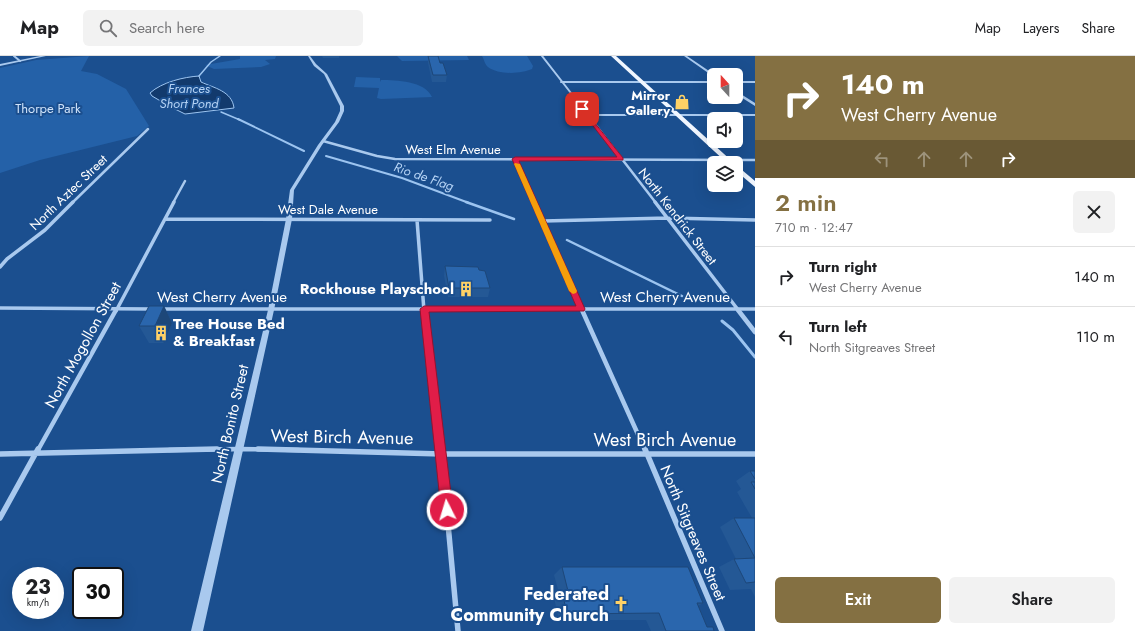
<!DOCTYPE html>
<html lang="en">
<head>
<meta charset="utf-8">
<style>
  body { margin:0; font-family:Jost,sans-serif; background:#f2f2f2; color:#202124; height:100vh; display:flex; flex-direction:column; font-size:15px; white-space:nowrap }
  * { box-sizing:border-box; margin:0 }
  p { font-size:13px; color:#757577 }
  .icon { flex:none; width:22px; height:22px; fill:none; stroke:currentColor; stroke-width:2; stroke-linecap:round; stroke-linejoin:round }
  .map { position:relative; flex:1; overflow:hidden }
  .sheet { display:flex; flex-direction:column; background:#fff; width:380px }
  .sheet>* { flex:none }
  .hud { background:#847042; color:#fff; overflow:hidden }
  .needle { width:26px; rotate:339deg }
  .controls { position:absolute; left:707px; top:12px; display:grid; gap:8px }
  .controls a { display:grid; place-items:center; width:36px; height:36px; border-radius:6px; background:#fff; box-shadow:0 4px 16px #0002; font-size:20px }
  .speed { position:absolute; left:12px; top:511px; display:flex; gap:8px; font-size:20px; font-weight:700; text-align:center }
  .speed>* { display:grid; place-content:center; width:52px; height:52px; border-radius:50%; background:#fff; box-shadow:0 4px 16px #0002; line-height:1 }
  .speed small { font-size:10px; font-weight:400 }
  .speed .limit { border:2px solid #111; border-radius:6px; background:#fff; color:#111 }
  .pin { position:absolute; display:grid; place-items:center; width:34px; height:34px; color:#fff; margin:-17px; border-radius:8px; box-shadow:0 2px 6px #0006 }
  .me { position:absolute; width:44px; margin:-22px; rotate:355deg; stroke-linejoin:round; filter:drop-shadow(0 0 3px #0008) }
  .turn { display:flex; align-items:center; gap:14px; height:84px; padding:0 20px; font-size:18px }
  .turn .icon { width:52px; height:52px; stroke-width:2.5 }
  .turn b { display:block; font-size:28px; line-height:34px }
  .lanes { display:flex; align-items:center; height:38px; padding:0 20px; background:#0003; justify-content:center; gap:20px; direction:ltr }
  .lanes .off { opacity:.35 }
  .round { display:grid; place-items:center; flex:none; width:42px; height:42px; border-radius:6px; background:#f2f2f2 }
  .head { display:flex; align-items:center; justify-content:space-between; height:68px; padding:0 20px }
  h1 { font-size:24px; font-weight:600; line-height:30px; color:#847042 }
  .button { display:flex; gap:8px; margin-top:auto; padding:8px 20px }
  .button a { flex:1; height:46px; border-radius:6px; background:#847042; color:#fff; font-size:16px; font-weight:600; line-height:46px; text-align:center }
  .button a+a { background:#f2f2f2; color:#202124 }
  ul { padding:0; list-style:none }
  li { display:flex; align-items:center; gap:12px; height:60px; padding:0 20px; border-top:1px solid #e0e0e0 }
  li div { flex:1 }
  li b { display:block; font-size:15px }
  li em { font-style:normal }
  header { display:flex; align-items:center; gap:24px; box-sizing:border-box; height:56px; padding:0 20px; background:#fff; border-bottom:1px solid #e0e0e0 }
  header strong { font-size:19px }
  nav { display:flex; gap:22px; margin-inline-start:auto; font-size:14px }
  .search { width:280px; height:36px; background:#f2f2f2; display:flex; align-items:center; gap:10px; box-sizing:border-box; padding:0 14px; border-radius:6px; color:#757577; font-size:15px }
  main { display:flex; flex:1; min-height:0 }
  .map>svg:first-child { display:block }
  .green { fill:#2461a8 }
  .water { fill:#123a6d; stroke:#9cc4f0 }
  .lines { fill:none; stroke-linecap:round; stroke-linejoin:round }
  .stream-far3 { stroke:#9cc4f0; stroke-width:1.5 }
  .stream-far2 { stroke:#9cc4f0; stroke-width:2 }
  .stream-far1 { stroke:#9cc4f0; stroke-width:2.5 }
  .stream { stroke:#9cc4f0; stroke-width:3 }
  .minor-far4 { stroke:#a9c9ee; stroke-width:2 }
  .minor-far3 { stroke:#a9c9ee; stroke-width:2.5 }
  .minor-far2 { stroke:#a9c9ee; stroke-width:3.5 }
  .minor-far1 { stroke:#a9c9ee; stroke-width:4.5 }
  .minor { stroke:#a9c9ee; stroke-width:5.5 }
  .tertiary { fill:#a9c9ee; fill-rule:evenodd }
  .primary { fill:#f0f6ff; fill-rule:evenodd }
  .wall { fill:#245895 }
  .shaded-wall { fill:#1d4779 }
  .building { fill:#2a66ad; stroke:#1d4779 }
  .route { fill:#e11d48; stroke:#92132f }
  .slow { fill:#f59e0b }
  .labels { text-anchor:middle; stroke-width:4; stroke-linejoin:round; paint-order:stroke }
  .far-water-label { font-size:13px; font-style:italic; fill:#b5d3f5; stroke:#1b4f8f }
  .far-poi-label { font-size:13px; font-weight:bold; fill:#fff; stroke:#1b4f8f; text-anchor:end }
  .far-park-label { font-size:13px; fill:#cfe3fa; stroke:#1b4f8f }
  .far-street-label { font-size:13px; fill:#fff; stroke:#1b4f8f }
  .poi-label { font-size:15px; font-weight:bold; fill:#fff; stroke:#1b4f8f; text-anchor:end }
  .street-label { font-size:15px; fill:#fff; stroke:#1b4f8f }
  .near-street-label { font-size:18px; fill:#fff; stroke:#1b4f8f }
  .near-poi-label { font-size:18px; font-weight:bold; fill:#fff; stroke:#1b4f8f; text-anchor:end }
</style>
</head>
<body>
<header>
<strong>Map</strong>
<div class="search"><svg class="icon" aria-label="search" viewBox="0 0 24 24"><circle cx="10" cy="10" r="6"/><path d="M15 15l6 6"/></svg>Search here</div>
<nav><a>Map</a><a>Layers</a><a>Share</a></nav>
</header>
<main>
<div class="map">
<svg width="755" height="575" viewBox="0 0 755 575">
  <rect width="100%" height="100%" fill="#1b4f8f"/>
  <path class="green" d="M89 0 81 15 97 18 126 33 149 70 137 80 40 104 0 117V12L36 4Z
    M240 0H276L275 3 265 4 270 8 261 11 214 13 205 9 240 3Z
    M397 0H467L469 4 402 5Z
    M482 0H527L533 10 532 13C521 18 498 19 488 11 485 9 484 3 482 0Z
    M356 21 380 22V26L381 24C396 24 425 25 432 41L381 43 377 42 379 32 354 31Z"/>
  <path class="water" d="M199 20 201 26C214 32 232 35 234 52L185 58 169 50 152 40 150 37C162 26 184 21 199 20Z"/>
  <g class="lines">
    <path class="stream-far3" d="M199 20 211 6 220 0
      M221 56 240 64"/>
    <path class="stream-far2" d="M238 63 304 95
      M326 100 402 122 469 147"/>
    <path class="stream-far1" d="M466 146 514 163
      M567 184 682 240"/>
    <path class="stream" d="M722 265 733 274 755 301"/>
    <path class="minor-far4" d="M14 0 20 5
      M542 0 592 64
      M561 26H714
      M736 26H755
      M587 59H755"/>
    <path class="minor-far3" d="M591 63 656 147
      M323 85 377 100 395 103 755 104
      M515 103 535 147
      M72 147 148 73
      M173 147 185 125"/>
    <path class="minor-far2" d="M534 146 583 255
      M655 146 739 255
      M165 163 490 164
      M417 164 424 255
      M543 165 668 162 755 164
      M0 211 7 203 45 174 73 146
      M0 252 152 253
      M160 253H755
      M116 255 174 146"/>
    <path class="minor-far1" d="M424 254 442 394
      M582 254 645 394
      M738 254 755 276
      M38 394 116 254
      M169 394 239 393 299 394"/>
    <path class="minor" d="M258 393 442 398H755
      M441 393 458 575
      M645 393 722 575
      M0 398 217 393
      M0 462 38 393"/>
    <path class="tertiary" d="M40 0H46L0 10V8Z
      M308 0H310L316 8 327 18 344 50V55L339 66 322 89 294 134 292 163 274 254 203 575H191L268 254 286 163 290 134 318 89 335 66 340 55V50L324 18 314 10Z
      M684 0H687L715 19 714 21Z
      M736 35 755 47V50L736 38Z"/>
    <path class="primary" d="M611 0H616L734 107H727Z
      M736 109 755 125V131L736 115Z"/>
  </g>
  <path class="wall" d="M322 0H339V2H323Z
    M428 0 440 7 447 19 446 26H432L428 7Z
    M445 210 479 214 490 232 488 241H448L444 220Z
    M164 250 172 267 164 287H149L139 270Z
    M750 415H755V541L751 533 730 534 719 511 734 503H736L720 471 734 462H752L737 436 741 433 736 425Z
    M562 511 703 547 698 550 707 571 714 575H651L646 564H559L554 542 559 537 554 519Z"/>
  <path class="shaded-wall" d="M164 250 172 267 164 287 155 270Z"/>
  <path class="building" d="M428 0H438L440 7H443L447 19H433Z
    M445 210 478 211 479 214 485 215 490 232H449Z
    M149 250H164L155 270H139Z
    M750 415H755V423Z
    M751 426H755V433Z
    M734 462H755V502Z
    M755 502V526L746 527 734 503Z
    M562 511H688L703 547H697L707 571H713L714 575H666L659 557 567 558 562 535H568Z"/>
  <path class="route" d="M582 51 623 102V104L519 105 585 253 584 255 429 256 453 454 451 458 447 460 443 458 441 454 420 253 424 250H576L512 103 515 101H617L580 53Z"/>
  <path class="slow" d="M515 107 520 108 577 235 576 237 573 238 569 235 514 108Z"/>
  <defs>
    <g id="shop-bare" transform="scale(1.2)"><path d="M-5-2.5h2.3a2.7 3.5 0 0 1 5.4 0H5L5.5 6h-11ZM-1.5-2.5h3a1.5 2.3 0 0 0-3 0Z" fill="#ffd166" stroke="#1b4f8f" stroke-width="2.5" paint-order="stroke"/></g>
    <g id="building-bare" transform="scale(1.2)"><path d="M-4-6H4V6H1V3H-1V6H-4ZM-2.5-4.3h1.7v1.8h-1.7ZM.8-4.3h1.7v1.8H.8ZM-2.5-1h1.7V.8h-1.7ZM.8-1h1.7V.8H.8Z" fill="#ffd166" stroke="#1b4f8f" stroke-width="2.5" paint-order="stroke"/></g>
    <g id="church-bare" transform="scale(1.2)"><path d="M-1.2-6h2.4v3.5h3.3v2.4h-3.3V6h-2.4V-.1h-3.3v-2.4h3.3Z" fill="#ffd166" stroke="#1b4f8f" stroke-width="2.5" paint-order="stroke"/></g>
  </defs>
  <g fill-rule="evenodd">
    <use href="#shop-bare" x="682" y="46"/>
    <use href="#building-bare" x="466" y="233"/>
    <use href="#building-bare" x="161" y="277"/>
    <use href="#church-bare" x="621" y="548"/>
  </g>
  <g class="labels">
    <g class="far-water-label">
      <text x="189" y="37">Frances<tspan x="189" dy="15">Short Pond</tspan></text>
      <text transform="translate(424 120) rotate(19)" y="5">Rio de Flag</text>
    </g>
    <g class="far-poi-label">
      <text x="670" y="44">Mirror<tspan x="670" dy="15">Gallery</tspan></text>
    </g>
    <g class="far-park-label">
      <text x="48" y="57">Thorpe Park</text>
    </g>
    <g class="far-street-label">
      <text x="453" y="98">West Elm Avenue</text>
      <text transform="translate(68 136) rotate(-44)" y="5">North Aztec Street</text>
      <text x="328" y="158">West Dale Avenue</text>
      <text transform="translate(678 160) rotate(52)" y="5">North Kendrick Street</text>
    </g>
    <g class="poi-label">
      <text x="454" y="238">Rockhouse Playschool</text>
      <text x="173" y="273" text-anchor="start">Tree House Bed<tspan x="173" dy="17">&amp; Breakfast</tspan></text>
    </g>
    <g class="street-label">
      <text x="222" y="246">West Cherry Avenue</text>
      <text x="665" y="246">West Cherry Avenue</text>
      <text transform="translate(83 289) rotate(-61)" y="5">North Mogollon Street</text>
      <text transform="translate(230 368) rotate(-77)" y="5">North Bonito Street</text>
      <text transform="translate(693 477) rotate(67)" y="5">North Sitgreaves Street</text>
    </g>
    <g class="near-street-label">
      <text transform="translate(342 381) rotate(1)" y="6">West Birch Avenue</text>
      <text x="665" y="390">West Birch Avenue</text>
    </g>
    <g class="near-poi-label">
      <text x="609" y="544">Federated<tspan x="609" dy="21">Community Church</tspan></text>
    </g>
  </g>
</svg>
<div class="controls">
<a><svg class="needle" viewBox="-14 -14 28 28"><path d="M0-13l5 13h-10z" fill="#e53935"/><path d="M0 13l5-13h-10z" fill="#757577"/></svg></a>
<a><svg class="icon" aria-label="sound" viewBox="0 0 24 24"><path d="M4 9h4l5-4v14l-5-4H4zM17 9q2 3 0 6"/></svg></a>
<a><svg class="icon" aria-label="layers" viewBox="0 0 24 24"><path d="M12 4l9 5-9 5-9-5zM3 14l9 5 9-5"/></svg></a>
</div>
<div class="speed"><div>23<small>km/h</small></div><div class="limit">30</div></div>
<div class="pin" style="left:582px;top:53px;background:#d93025"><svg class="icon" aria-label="arrive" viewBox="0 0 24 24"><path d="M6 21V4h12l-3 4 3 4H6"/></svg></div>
<svg class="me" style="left:447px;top:454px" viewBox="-20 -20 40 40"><circle r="17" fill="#e11d48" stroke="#fff" stroke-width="3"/><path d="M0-11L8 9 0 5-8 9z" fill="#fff"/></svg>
</div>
<section class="sheet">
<div class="hud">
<div class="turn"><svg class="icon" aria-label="right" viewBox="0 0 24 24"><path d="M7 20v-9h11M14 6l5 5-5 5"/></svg><div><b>140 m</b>West Cherry Avenue</div></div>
<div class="lanes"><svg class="icon off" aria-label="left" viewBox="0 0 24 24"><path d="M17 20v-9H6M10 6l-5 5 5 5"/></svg><svg class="icon off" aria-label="ahead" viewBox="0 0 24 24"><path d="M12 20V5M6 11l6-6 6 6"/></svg><svg class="icon off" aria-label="ahead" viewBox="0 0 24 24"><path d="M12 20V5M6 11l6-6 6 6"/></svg><svg class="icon" aria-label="right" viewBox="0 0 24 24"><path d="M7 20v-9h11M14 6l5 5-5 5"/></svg></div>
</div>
<div class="head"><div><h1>2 min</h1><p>710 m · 12:47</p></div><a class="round"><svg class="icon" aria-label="close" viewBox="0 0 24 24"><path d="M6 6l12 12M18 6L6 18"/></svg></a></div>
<ul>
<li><svg class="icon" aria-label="right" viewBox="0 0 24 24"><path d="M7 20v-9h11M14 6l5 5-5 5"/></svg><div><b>Turn right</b><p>West Cherry Avenue</p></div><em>140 m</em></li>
<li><svg class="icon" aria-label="left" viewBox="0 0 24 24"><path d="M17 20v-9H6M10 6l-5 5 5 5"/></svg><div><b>Turn left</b><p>North Sitgreaves Street</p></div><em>110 m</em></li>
</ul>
<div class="button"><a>Exit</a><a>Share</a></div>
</section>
</main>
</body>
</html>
